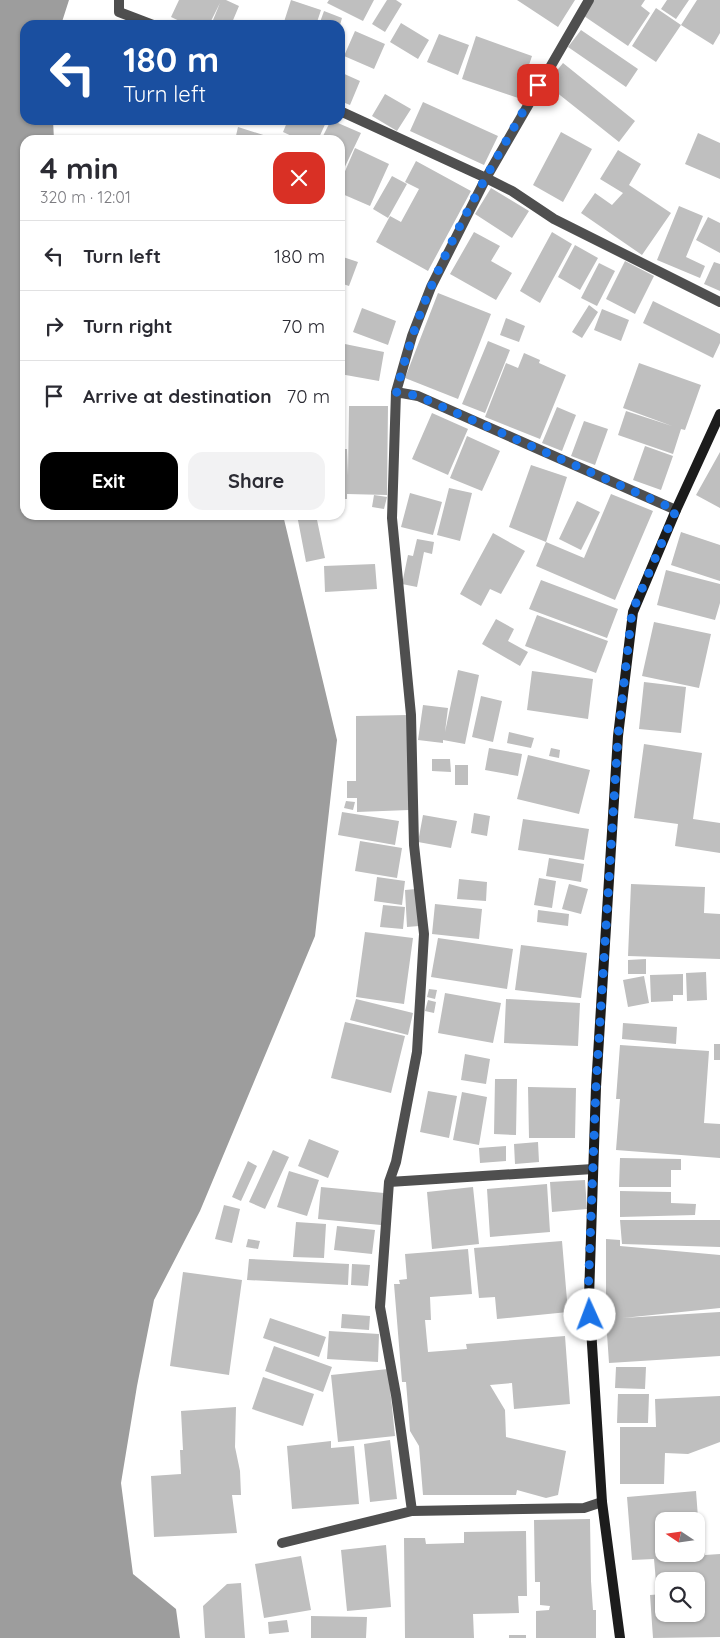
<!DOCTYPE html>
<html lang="en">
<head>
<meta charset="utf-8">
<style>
  body { margin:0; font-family:Quicksand,sans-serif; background:#f2f2f3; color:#2b2b33; height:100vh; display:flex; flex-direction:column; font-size:19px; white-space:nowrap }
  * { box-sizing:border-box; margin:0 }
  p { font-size:16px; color:#7c7c81 }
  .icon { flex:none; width:28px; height:28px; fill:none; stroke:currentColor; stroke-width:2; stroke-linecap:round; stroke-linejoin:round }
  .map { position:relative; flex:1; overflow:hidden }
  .side { position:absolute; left:20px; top:135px; width:325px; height:385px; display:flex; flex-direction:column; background:#fff; border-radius:15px; box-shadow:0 1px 4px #0004 }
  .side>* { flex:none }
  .hud { position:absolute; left:20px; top:20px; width:325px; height:105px; border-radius:15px; box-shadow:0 1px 4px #0004; background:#1a4fa0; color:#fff; overflow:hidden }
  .needle { width:32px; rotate:283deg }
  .tools { position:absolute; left:655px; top:1512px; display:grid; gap:10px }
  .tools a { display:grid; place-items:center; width:50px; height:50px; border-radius:10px; background:#fff; box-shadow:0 1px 4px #0004; font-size:25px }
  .pin { position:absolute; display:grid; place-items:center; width:42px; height:42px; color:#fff; margin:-21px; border-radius:10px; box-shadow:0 2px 8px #0006 }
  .me { position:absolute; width:55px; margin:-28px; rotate:358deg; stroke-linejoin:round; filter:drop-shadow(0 0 4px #0008) }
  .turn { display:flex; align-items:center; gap:18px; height:105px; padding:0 20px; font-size:22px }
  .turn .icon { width:65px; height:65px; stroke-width:2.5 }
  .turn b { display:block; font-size:35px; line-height:42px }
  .round { display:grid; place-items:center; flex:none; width:52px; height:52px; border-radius:15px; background:#f2f2f3 }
  .overview { display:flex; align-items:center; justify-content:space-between; height:85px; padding:0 20px }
  h1 { font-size:30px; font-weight:800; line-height:38px }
  .button { display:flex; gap:10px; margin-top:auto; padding:10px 20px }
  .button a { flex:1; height:58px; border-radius:15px; background:#000; color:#fff; font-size:20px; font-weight:800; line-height:58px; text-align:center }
  .button a+a { background:#f2f2f3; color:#2b2b33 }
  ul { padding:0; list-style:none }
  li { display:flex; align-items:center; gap:15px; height:70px; padding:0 20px; border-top:1px solid #e1e1e2 }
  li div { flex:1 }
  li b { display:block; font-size:19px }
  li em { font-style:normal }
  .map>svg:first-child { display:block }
  .water { fill:#9d9d9d }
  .building { fill:#bfbfbf; fill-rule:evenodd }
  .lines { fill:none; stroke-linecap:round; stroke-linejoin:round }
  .street { stroke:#4f4f4f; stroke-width:10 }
  .secondary { stroke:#1c1c1c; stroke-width:10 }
  .route { stroke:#1a73e8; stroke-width:9; stroke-dasharray:0 16.2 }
</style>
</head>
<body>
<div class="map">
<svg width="720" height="1638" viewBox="0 0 720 1638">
  <rect width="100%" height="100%" fill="#fff"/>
  <path class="water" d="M0 0H69L61 25H25V120H53L54 140H25V515H283L337 740 315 936 200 1211 154 1300 137 1386 121 1483 133 1574 176 1609 180 1638H0Z"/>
  <path class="building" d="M179 0H226L239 6 231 25H211L220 3 209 25H188L171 17Z
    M291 0 321 10 316 25H283Z
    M329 0H374L363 21 327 3Z
    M387 0H396L402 4 385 32 372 24Z
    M517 0H575L558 27Z
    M591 0H645L641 6 650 13 628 46 581 14Z
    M667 0H689L676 19 661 9Z
    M697 0H720V33L713 45 681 25Z
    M656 8 681 25 656 62 632 46Z
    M324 11 342 18 340 25H319Z
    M401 23 429 40 418 59 390 42Z
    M581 30 638 69 626 87 568 47Z
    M355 31 385 44 374 69 344 56Z
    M439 34 469 45 458 75 427 62Z
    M476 36 532 56 518 98 462 79Z
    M563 63 635 121 619 142 546 84Z
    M340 72 360 81 350 105 340 101Z
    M385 94 411 109 397 131 372 116Z
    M423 102 498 136 484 165 410 131Z
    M288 120H327L318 140H295L296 138 283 132Z
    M331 120 361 133 340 177V140H321Z
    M238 127 279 140H235Z
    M561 132 592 149 563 202 533 185Z
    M698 133 720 143V179L685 164Z
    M355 148 389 164 370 206 340 193V183Z
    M618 150 641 164 629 185 671 213 642 255 581 213 595 193 612 205 623 193 600 179Z
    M416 161 471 191 428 271 376 242 390 216 401 222 419 189 405 182Z
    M392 176 407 184 388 218 373 209Z
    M491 188 529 211 512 238 475 214Z
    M679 206 703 216 686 257 705 266 700 278 657 260Z
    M708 217 720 223V253L696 240Z
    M474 232 500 246 491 261 512 273 496 300 450 274Z
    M552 232 572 244 540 303 520 291Z
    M575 245 598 258 580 290 558 277Z
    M340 256 358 262 349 286 340 283Z
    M625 261 654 276 635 314 606 299Z
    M714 262 720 264V291L704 284Z
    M599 263 615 271 597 306 581 298Z
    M438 293 491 314 458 399 405 378Z
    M653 301 720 334V343L713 358 643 323Z
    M589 305 598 312 582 338 572 332Z
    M362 308 396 321 388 345 353 332Z
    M602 309 629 320 621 341 594 330Z
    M506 318 525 326 519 342 500 335Z
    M488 341 510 350 485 413 462 404Z
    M340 343 384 352 379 381 340 374Z
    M524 353 540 360 539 363 566 375 540 439 485 417 506 363 518 368Z
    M639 363 701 385 685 430 681 429 673 454 618 435 626 411 672 426 623 408Z
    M349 406H388L387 495 347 494V499H340V449H347L348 476Z
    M557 407 576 415 562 451 542 443Z
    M432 413 468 429 448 475 412 459Z
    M584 421 608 429 595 465 571 456Z
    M467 436 500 451 482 491 450 478Z
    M645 446 673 456 661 490 633 480Z
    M720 452V508L696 495Z
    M531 465 567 477 546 542 509 527Z
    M449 488 472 493 460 541 437 535Z
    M410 493 442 502 433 535 401 527Z
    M611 494 653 511 615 600 536 566 546 542 584 558Z
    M374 495 387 497 384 509 372 507Z
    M577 501 600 512 581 550 559 539Z
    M297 515H316L325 558 306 562Z
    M681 532 720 545V581L671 565Z
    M493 533 525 551 501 594 490 589 481 606 460 594Z
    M417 539 434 542 432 554 424 552 417 587 402 584 408 555 413 556Z
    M375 564 377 589 325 592 324 566Z
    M666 570 720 584V603L715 620 657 605Z
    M541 580 618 609 607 638 529 609Z
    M537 615 608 641 596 673 525 646Z
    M496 619 514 629 508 641 528 652 520 666 482 644Z
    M654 622 711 634 699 688 642 676Z
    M458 670 479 675 465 744 443 740V743L418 740 423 705 448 708 445 732Z
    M532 671 593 679 588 719 527 710Z
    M644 682 686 687 681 733 639 729Z
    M481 696 502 701 493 742 472 737Z
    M408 715 409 810 357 812V798H347V781H356V716Z
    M509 732 534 738 531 748 507 743Z
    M644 744 702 753 693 819 720 823V853L675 846 678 824 634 818Z
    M489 748 522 754 518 776 485 770Z
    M551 748 560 750 559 758 549 756Z
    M528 755 590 770 579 814 517 799Z
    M432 759H450L451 772 432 771Z
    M455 765H468V785H455Z
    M346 801 355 802 353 810 344 808Z
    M342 812 399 821 395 845 338 835Z
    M474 813 490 816 487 836 471 833Z
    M423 815 457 821 451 848 418 842Z
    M523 819 589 829 584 860 518 850Z
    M360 841 402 848 397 878 355 871Z
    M549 858 584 864 581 882 546 876Z
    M377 877 405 881 402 905 374 901Z
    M539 878 556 881 552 908 534 905Z
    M459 879 487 882 486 901 457 899Z
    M569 884 588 889 581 914 562 909Z
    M631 884 705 887 704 913 720 914V959L628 956Z
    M416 889 419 926 407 927 405 890Z
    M435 904 482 909 479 939 432 934Z
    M383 905 405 907 403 929 380 927Z
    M538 910 569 914 568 926 537 922Z
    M365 932 413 938 404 1004 356 997Z
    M438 938 513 949 507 989 431 977Z
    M521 945 587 953 581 998 515 990Z
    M646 959V974H628V960Z
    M706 972 707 1000 687 1001 686 973Z
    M683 974V995H673V1001L651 1002 650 975Z
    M644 976 649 1003 628 1007 623 980Z
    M429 989 437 990 435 999 427 997Z
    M445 993 501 1003 493 1043 438 1033Z
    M356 999 413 1013 408 1035 350 1020Z
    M506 999 580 1003 578 1046 504 1043Z
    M428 1000 436 1002 434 1013 425 1011Z
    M345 1022 405 1036 391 1093 331 1078Z
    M623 1023 677 1027 676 1044 622 1039Z
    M714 1044H720V1060H714Z
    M620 1045 709 1051 704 1123 720 1124V1158L616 1150 620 1099H616Z
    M465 1054 490 1059 486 1084 461 1080Z
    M495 1079H517L516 1135 494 1134Z
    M528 1087 576 1088 575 1138H529Z
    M428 1091 457 1096 449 1138 420 1132Z
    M462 1092 487 1097 479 1145 453 1140Z
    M309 1139 339 1151 328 1178 298 1166Z
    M538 1142 539 1162 515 1164 514 1144Z
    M506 1146V1161L480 1163 479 1148Z
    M273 1150 289 1157 265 1209 249 1202Z
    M620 1158 681 1159V1170H671V1187H619Z
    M248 1161 257 1166 241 1201 232 1197Z
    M289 1171 319 1180 307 1216 277 1207Z
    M585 1180 587 1209 552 1212 550 1182Z
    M547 1184 550 1232 490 1237 487 1189Z
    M321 1187 384 1193 381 1225 318 1219Z
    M473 1187 479 1244 432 1249 427 1192Z
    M620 1191 671 1192V1203L696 1204 695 1215 620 1217Z
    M224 1205 240 1209 232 1243 215 1239Z
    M620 1220H720V1247L622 1244Z
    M296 1222 326 1224 324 1258 293 1257Z
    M337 1226 375 1230 372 1254 334 1250Z
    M248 1239 260 1241 258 1249 246 1247Z
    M606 1239 620 1240V1246L720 1255V1308L623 1318 720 1312V1356L609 1363 606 1319Z
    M562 1241 568 1312 497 1319 495 1297 479 1298 474 1248Z
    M468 1249 472 1294 430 1297 431 1320H425L428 1352 467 1349 466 1344 565 1336 570 1404 514 1409 512 1383 490 1385 505 1410 506 1437 566 1451 558 1495 546 1498 517 1490 516 1495H423L419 1446 410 1431 406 1382H402L394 1284H400L399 1280 407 1279 405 1254Z
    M249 1259 349 1264 348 1285 247 1280Z
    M352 1264 370 1265 368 1286 351 1285Z
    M183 1272 242 1280 229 1375 170 1366Z
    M342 1314 370 1316 369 1330 341 1328Z
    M270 1318 326 1337 319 1357 263 1338Z
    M329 1331 379 1334 378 1362 327 1359Z
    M274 1346 332 1367 323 1392 265 1371Z
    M616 1367H646L645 1389 615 1388Z
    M388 1369 395 1436 338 1442 331 1375Z
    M263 1377 314 1394 303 1426 252 1409Z
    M618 1394H649L648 1423H617Z
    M720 1396V1442L688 1454 665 1453 664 1484H620V1427H656L655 1399Z
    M236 1407 235 1447 240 1471 241 1495H232L237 1533 154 1537 151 1476 181 1474 180 1450H183L181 1411Z
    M390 1440 397 1499 370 1502 364 1444Z
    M331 1441V1448L354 1446 359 1504 292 1509 287 1446Z
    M696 1491 699 1531H703L705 1555 720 1554V1637L653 1638 650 1595 664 1594V1614H696V1581H664L662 1589V1581L656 1582 654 1559 632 1560 627 1497ZM664 1521H696V1554H664Z
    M590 1519 591 1581 593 1610H596V1638H536V1611L549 1610 550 1606 540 1605V1582H535L534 1520Z
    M526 1531 527 1596H518L519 1613 473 1614 474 1638H405L404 1538H425L426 1544 464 1543V1532Z
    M386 1545 391 1607 347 1611 341 1550Z
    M301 1556 311 1610 264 1618 255 1564Z
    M241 1583 245 1638H205L203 1606 227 1584Z
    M311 1616 367 1617 366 1638H311Z
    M287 1620 289 1632 269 1634 268 1622Z
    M509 1635H526V1638H509Z"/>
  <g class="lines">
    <path class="street" d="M119 0V12L153 25
      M340 111 486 178 512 191 554 219 720 302
      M396 392 418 396 676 510
      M389 1182 593 1169
      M412 1511 396 1395 380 1307 389 1182 396 1162 417 1052 424 934 414 845 411 715 392 518 396 392 412 336 431 287 486 178 589 0
      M282 1543 412 1511 584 1508 602 1502"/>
    <path class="secondary" d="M620 1638 602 1502 589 1297 596 1087 618 736 633 612 676 510 720 414"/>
  </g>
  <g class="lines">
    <path class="route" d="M538 85C501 151 461 217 431 287 416 321 406 356 396 392L418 396 676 510 632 612 618 736 596 1086 588 1297 590 1315"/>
  </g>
</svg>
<div class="tools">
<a><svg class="needle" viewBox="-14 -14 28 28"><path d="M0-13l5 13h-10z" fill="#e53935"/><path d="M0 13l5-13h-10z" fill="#7c7c81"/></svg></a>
<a><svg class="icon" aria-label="search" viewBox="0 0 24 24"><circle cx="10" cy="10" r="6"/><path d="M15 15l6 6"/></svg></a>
</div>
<div class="pin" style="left:538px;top:85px;background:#d93025"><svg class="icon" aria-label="arrive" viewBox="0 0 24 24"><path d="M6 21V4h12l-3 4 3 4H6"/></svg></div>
<svg class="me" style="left:590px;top:1315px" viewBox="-20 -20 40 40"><circle r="19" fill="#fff"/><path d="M0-13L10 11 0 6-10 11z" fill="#1a73e8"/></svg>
<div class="hud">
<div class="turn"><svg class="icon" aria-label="left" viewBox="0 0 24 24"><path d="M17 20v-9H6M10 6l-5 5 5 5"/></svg><div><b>180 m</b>Turn left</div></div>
</div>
<section class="side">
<div class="overview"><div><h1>4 min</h1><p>320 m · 12:01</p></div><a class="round" style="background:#d93025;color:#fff"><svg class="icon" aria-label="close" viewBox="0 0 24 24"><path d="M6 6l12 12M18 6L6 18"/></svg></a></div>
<ul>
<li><svg class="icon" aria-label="left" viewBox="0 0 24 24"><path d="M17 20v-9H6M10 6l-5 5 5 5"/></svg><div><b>Turn left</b></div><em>180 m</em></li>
<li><svg class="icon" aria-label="right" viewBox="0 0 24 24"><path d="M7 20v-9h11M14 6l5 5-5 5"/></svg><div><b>Turn right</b></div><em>70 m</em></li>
<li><svg class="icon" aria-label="arrive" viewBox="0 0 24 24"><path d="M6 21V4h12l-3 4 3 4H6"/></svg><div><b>Arrive at destination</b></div><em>70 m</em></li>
</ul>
<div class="button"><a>Exit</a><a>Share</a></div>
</section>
</div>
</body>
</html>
